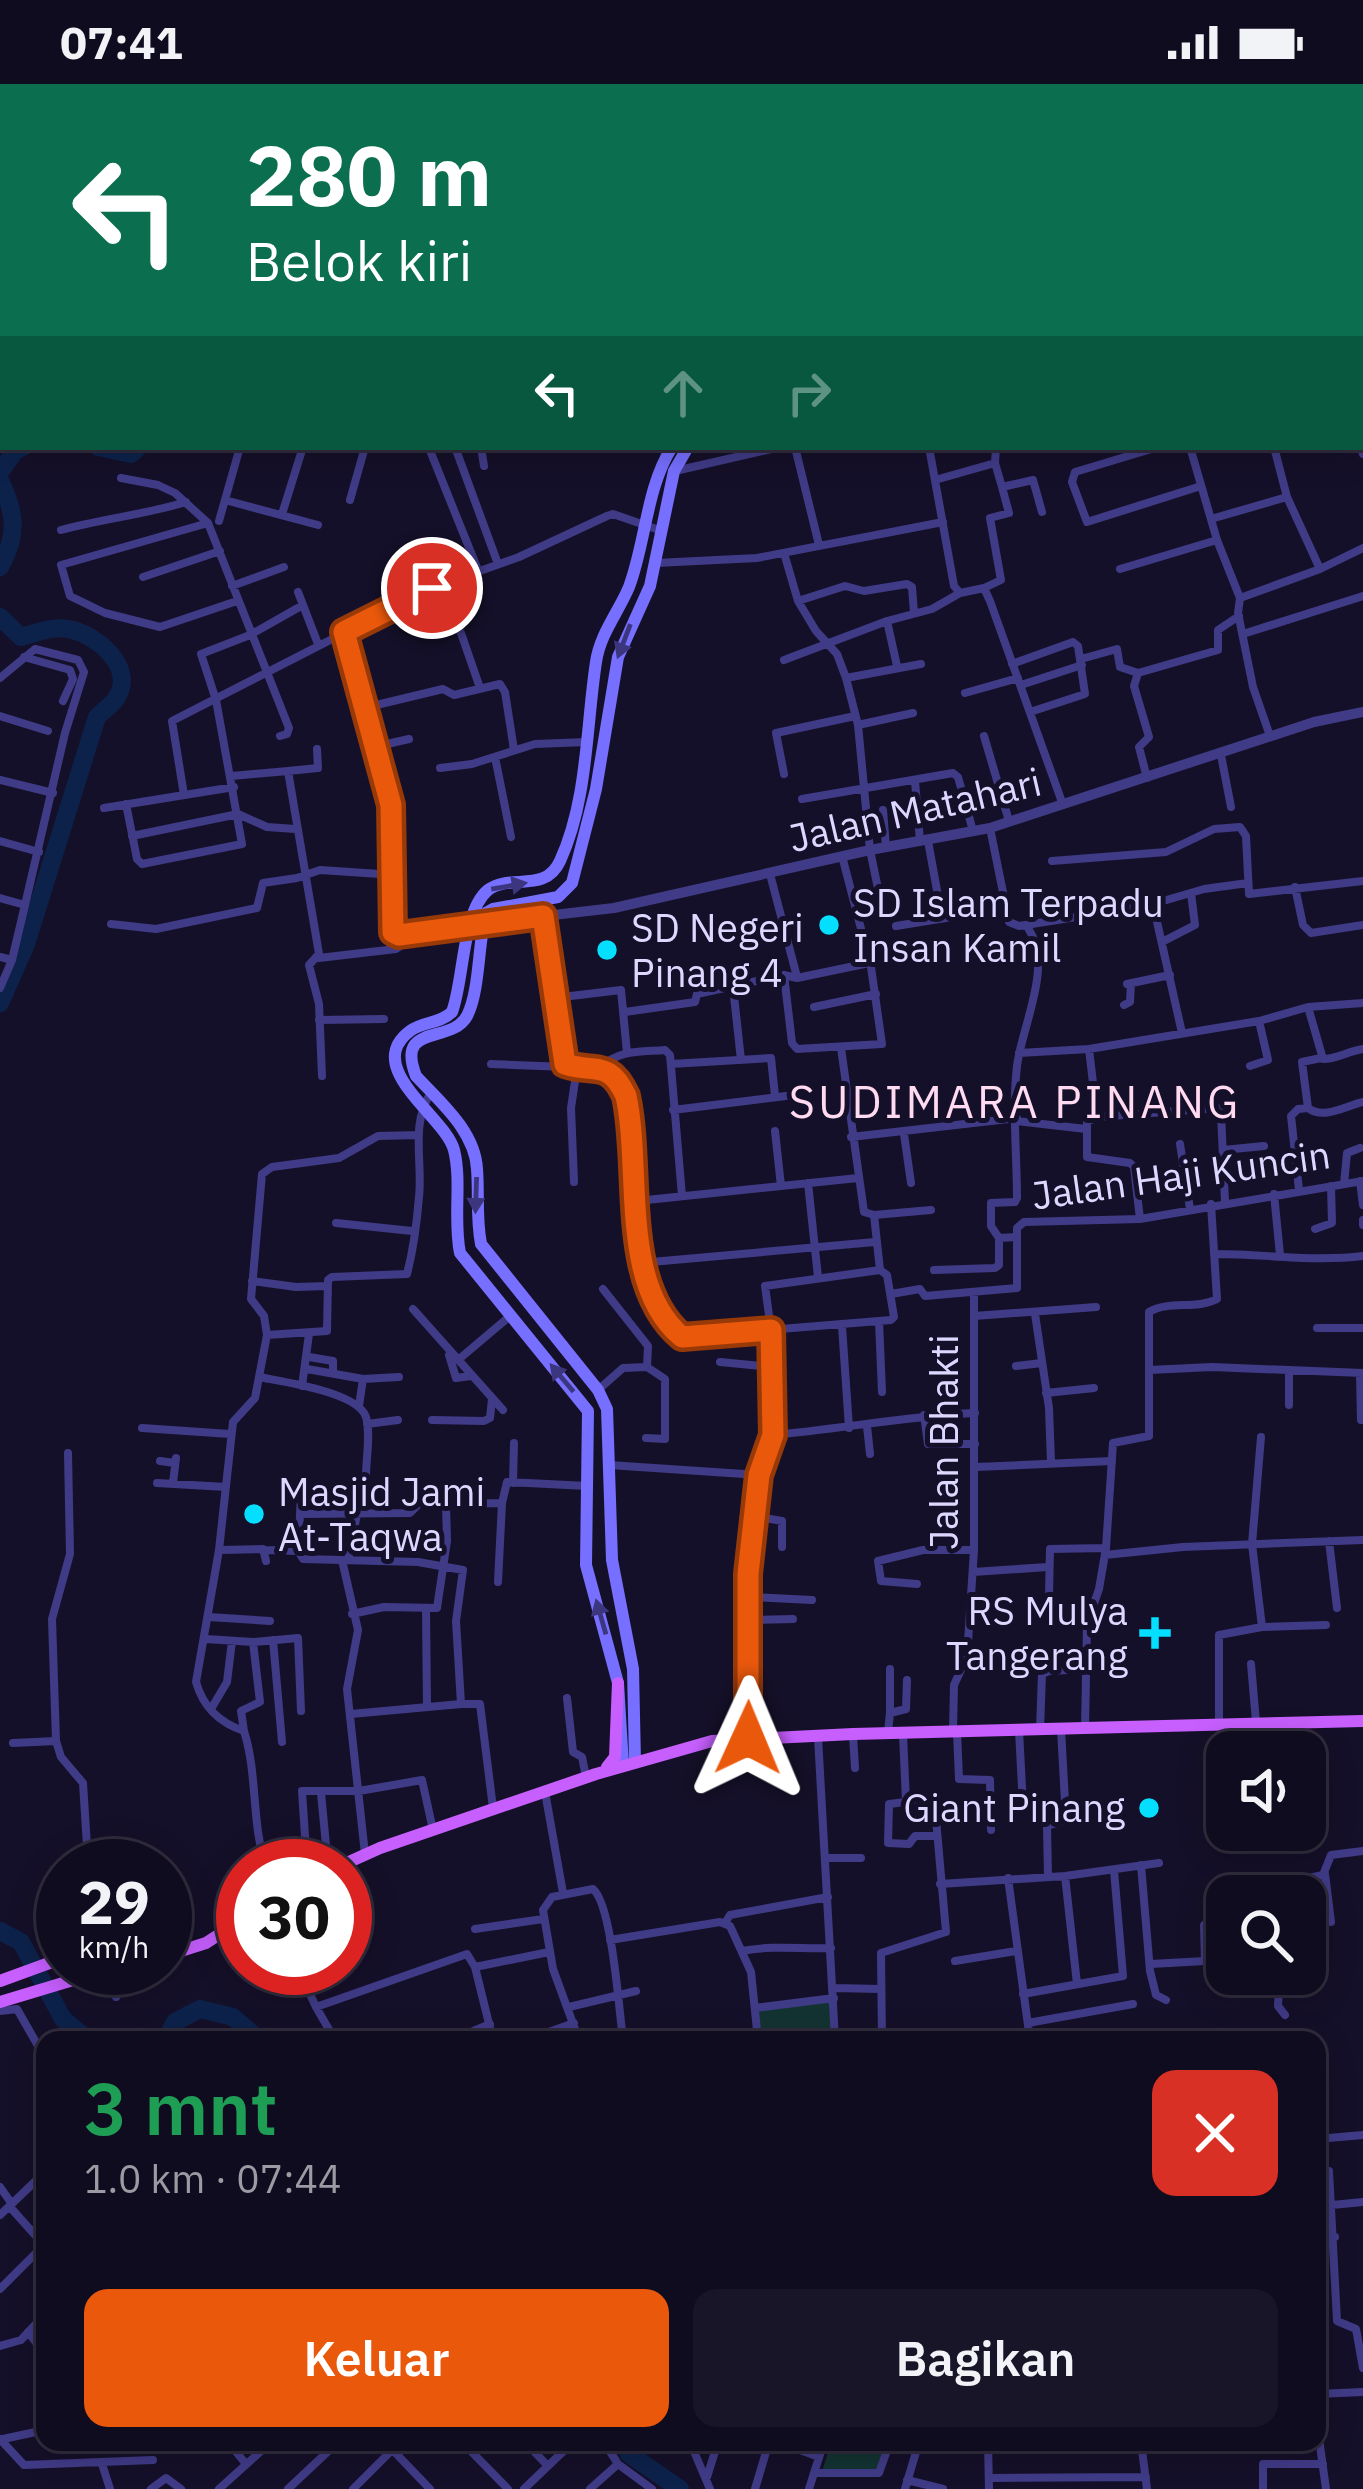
<!DOCTYPE html>
<html lang="id">
<head>
<meta charset="utf-8">
<style>
  body { margin:0; font-family:"IBM Plex Sans",sans-serif; background:#191528; color:#f1f3f6; height:100vh; display:flex; flex-direction:column; font-size:45px; white-space:nowrap }
  * { box-sizing:border-box; margin:0 }
  p { font-size:39px; color:#9c9ba4 }
  .icon { flex:none; width:66px; height:66px; fill:none; stroke:currentColor; stroke-width:2; stroke-linecap:round; stroke-linejoin:round }
  .map { position:relative; flex:1; overflow:hidden }
  .panel { position:absolute; left:36px; top:1947px; width:1290px; height:420px; display:flex; flex-direction:column; background:#100c1f; border-radius:24px; box-shadow:0 6px 30px #0003,0 0 0 3px #302c3d }
  .panel>* { flex:none }
  .banner { position:absolute; left:0px; top:0px; width:1365px; height:366px; box-shadow:0 6px 30px #0003,0 0 0 3px #302c3d; background:#0b6e4f; color:#fff; overflow:hidden }
  .controls { position:absolute; left:1206px; top:1647px; display:grid; gap:24px }
  .controls a { display:grid; place-items:center; width:120px; height:120px; border-radius:24px; background:#100c1f; box-shadow:0 6px 30px #0003,0 0 0 3px #302c3d; font-size:60px }
  .speed { position:absolute; left:36px; top:1755px; display:flex; gap:24px; font-size:60px; font-weight:700; text-align:center }
  .speed>* { display:grid; place-content:center; width:156px; height:156px; border-radius:50%; background:#100c1f; box-shadow:0 6px 30px #0003,0 0 0 3px #302c3d; line-height:1 }
  .speed small { font-size:30px; font-weight:400 }
  .speed .limit { border:18px solid #d22; background:#fff; color:#111 }
  .pin { position:absolute; display:grid; place-items:center; width:102px; height:102px; color:#fff; margin:-51px; border:6px solid #fff; border-radius:50%; box-shadow:0 3px 12px #0007 }
  .me { position:absolute; width:132px; margin:-66px; rotate:1deg; stroke-linejoin:round; filter:drop-shadow(0 0 9px #0008) }
  .turn { display:flex; align-items:center; gap:42px; height:252px; padding:0 48px; font-size:54px }
  .turn .icon { width:156px; height:156px; stroke-width:2.5 }
  .turn b { display:block; font-size:84px; line-height:102px }
  .lanes { display:flex; align-items:center; height:114px; padding:0 48px; background:#0003; justify-content:center; gap:60px; direction:ltr }
  .lanes .off { opacity:.35 }
  .round { display:grid; place-items:center; flex:none; width:126px; height:126px; border-radius:24px; background:#191528 }
  .headline { display:flex; align-items:center; justify-content:space-between; height:204px; padding:0 48px }
  h1 { font-size:72px; font-weight:600; line-height:90px; color:#1e9e55 }
  .primary-button { display:flex; gap:24px; margin-top:auto; padding:24px 48px }
  .primary-button a { flex:1; height:138px; border-radius:24px; background:#ea580c; color:#fff; font-size:48px; font-weight:600; line-height:138px; text-align:center }
  .primary-button a+a { background:#191528; color:#f1f3f6 }
  .status { display:flex; justify-content:space-between; align-items:center; height:84px; padding:0 60px; background:#100c1f; direction:ltr }
  .status svg { height:33px; fill:currentColor }
  .map>svg:first-child { display:block }
  .green { fill:#133332 }
  .lines { fill:none; stroke-linecap:round; stroke-linejoin:round }
  .river { stroke:#0d224b; stroke-width:18 }
  .minor { stroke:#403b87; stroke-width:8 }
  .tertiary { stroke:#403b87; stroke-width:10 }
  .secondary { stroke:#766fff; stroke-width:12 }
  .primary { stroke:#c75fff; stroke-width:12 }
  .oneway { fill:#3c367f }
  .route-casing { stroke:#983908; stroke-width:30 }
  .route { stroke:#ea580c; stroke-width:21 }
  .poi-dot { fill:#04dfff; stroke:#151029; stroke-width:4.5 }
  .labels { text-anchor:middle; stroke-width:10; stroke-linejoin:round; paint-order:stroke }
  .street-label { font-size:39px; fill:#ddd8ff; stroke:#151029 }
  .poi-label { font-size:39px; fill:#ddd8ff; stroke:#151029; text-anchor:start }
  .quarter-label { font-size:45px; letter-spacing:3px; fill:#ffdaf1; stroke:#151029 }
</style>
</head>
<body>
<div class="status"><b>07:41</b><svg viewBox="0 0 49 12"><path d="M0 12V9h3v3zM5 12V6h3v6zM10 12V3h3v9zM15 12V0h3v12zM26 1h20v11H26zM47 4h2v5h-2z"/></svg></div>
<div class="map">
<svg width="1363" height="2405" viewBox="0 0 1363 2405">
  <rect width="100%" height="100%" fill="#151029"/>
  <path class="green" d="M829 1918 833 1956H760L758 1925Z
    M831 2358H886L877 2387 822 2388Z"/>
  <g class="lines">
    <path class="river" d="M370 0 371 3
      M98 363 131 370 139 363
      M0 388 15 367 23 363
      M0 396C16 430 18 451 0 483
      M0 533 21 553C37 549 52 542 68 545 95 549 136 583 117 613 113 620 103 627 97 633L26 860 0 919
      M0 1847 21 1858 63 1935 88 1956
      M166 1956 175 1938 200 1925 233 1933 259 1956
      M626 2358 629 2370 680 2405"/>
    <path class="minor" d="M164 0 165 3
      M239 0 241 3
      M437 0 440 3
      M671 0 694 3
      M899 0 907 3
      M932 0V3
      M1259 0 1265 3
      M112 3 117 0
      M218 3 224 0
      M328 3 329 0
      M711 3V0
      M756 3 757 0
      M832 3V0
      M1114 3 1115 0
      M1222 3V0
      M0 4 7 0
      M0 11 3 16
      M0 69 3 67
      M0 135 3 133
      M0 200 3 198
      M1362 211H1363
      M0 266 3 264
      M1362 321H1363
      M0 336 3 334
      M455 363 498 480
      M481 363 484 382
      M795 363 819 461
      M929 363 954 502 960 509 984 504 990 517 1063 721
      M1158 363 1075 388 1072 398 1087 438 1201 402
      M1190 363 1217 456 1240 514 1238 529 1253 603 1270 652
      M1361 363 1363 370
      M431 369 478 486
      M995 379 1002 403 1033 396 1042 428
      M675 387 780 363
      M121 394 158 401 175 409 208 439 289 644 287 650 280 652
      M935 396 995 379 996 363
      M1287 413 1320 485
      M225 416 318 441
      M350 416 365 363
      M282 430 303 363
      M1211 435 1287 413 1274 363
      M219 437 240 363
      M208 439 61 481 70 512 105 529 160 543 237 517
      M61 446C106 434 143 431 186 418
      M784 469 798 517 816 547 837 570 846 594 858 641 870 766 882 824
      M656 479 757 474 943 438
      M1120 485 1217 456
      M143 493 220 467
      M232 502 284 483
      M432 504 461 549 480 604
      M984 504 1001 496 990 434 1009 429 1002 403
      M298 508 318 560
      M1240 514 1320 485 1363 464
      M798 517 845 502 864 507 907 500 912 503 914 529
      M887 537 897 582
      M344 548 391 721 393 848 402 851 469 841
      M1243 550 1363 512
      M24 573 70 586 73 595 63 617
      M1081 575 1117 565 1120 583 1138 589
      M784 576 887 537 932 525 960 509
      M1012 580 1073 558 1078 562 1085 610 1030 628
      M0 594 35 565 78 576 84 588 65 649 25 821
      M846 594 921 580
      M1021 601 1082 581
      M965 609 1018 594
      M364 624 443 605 454 611 500 600 505 608 514 666
      M0 632 48 647
      M858 641 913 629
      M984 652 1009 737
      M374 663 409 655
      M317 665 318 684 288 687 319 870 309 881 319 920 322 992
      M1221 671 1231 723
      M495 673 511 753
      M440 684 472 680 535 660 587 658
      M784 690 776 649 855 632
      M232 692 288 687
      M1147 694 1139 663 1149 653 1134 602 1138 589 1218 566V546L1239 532
      M0 696 53 709
      M915 697 920 757
      M184 711 172 637 432 504 519 473 607 432 613 430 662 447
      M802 715 953 689 958 693 973 747
      M126 720 137 775 142 780 242 760 216 616 201 570 250 551 303 521
      M104 724 234 703
      M883 726 886 763
      M990 744 1009 838 1019 842 1146 822 1204 805 1248 799
      M132 752 238 730 267 743 295 745
      M0 757 39 768
      M928 757 942 834
      M1052 777 1166 768 1214 745 1240 743 1246 752 1249 810 1363 797
      M770 790 797 893
      M1295 803 1303 841 1311 849 1363 841
      M0 814 25 821 12 876 0 904
      M1153 820 1182 949
      M543 832 565 980 602 983C618 965 643 968 665 966L670 971 682 1112
      M111 840 156 845 257 824 263 799 297 794 320 786 395 791
      M896 842 1007 824
      M1162 858 1195 841 1191 809
      M0 873 12 876
      M319 874 396 865 405 859 402 851
      M784 891 792 959 797 965 882 960 871 883 842 772
      M1127 900 1170 891
      M733 903 741 976
      M554 914 621 906 627 969
      M1124 921 1130 918 1131 899
      M814 923 876 910
      M1308 923 1323 975C1338 975 1348 967 1363 965
      M625 928 695 918 697 910 784 891 797 894 869 879
      M319 936 384 935
      M841 964 864 1128 874 1131 931 1126
      M1089 965 1097 1033 1218 1024 1221 1029 1225 1118
      M1019 969 1089 965 1259 937 1308 923 1363 919
      M491 980 566 983
      M671 980 771 974 775 1012
      M1250 982 1268 976 1259 937
      M602 983 623 1005 628 1024C634 1090 628 1209 682 1253L891 1236 894 1233 887 1191 880 1186
      M1308 1024C1324 1036 1345 1022 1363 1018
      M673 1026 794 1011
      M1097 1033 1087 1038V1073L1130 1079 1134 1083 1140 1135
      M1016 1037 1086 1045
      M775 1047 781 1102
      M904 1050 911 1099
      M851 1053 1017 1034
      M1180 1060 1190 1125
      M1223 1066 1264 1062
      M1360 1097 1363 1121
      M574 1098 571 1024 577 984
      M808 1099 818 1193
      M1344 1100 1347 1069 1360 1064
      M1299 1106 1291 1032 1298 1025 1308 1024 1302 978 1321 974
      M1274 1110 1280 1171
      M637 1117 858 1094
      M336 1139 412 1147
      M1363 1141V1136
      M1315 1145 1332 1139 1331 1102
      M999 1154 991 1142V1119L1015 1118 1017 1114C1017 1071 1012 1025 1017 982 1022 941 1054 882 1028 844
      M1215 1170C1265 1170 1314 1178 1363 1172
      M640 1179 875 1158
      M934 1186 995 1184 999 1181V1154L1017 1153
      M252 1197 296 1203 327 1202
      M603 1205 648 1262 647 1283 665 1295V1355L646 1354
      M891 1210 920 1205 925 1212 1017 1204V1144L1024 1138 1140 1135 1363 1097
      M413 1225 503 1326
      M1035 1230 1049 1324 1051 1378
      M974 1232 1096 1223
      M879 1237 882 1308
      M842 1242 849 1344
      M1317 1244H1363
      M267 1251 327 1247 328 1196 332 1193 407 1190C413 1167 417 1137 419 1113 423 1079 410 1039 431 1009
      M449 1271 456 1294 471 1292
      M309 1273 333 1277V1288
      M458 1276 510 1232
      M720 1278 772 1283
      M1016 1282 1042 1279
      M307 1285 363 1295 399 1293
      M1149 1286 1212 1283 1363 1289
      M1360 1289 1361 1336
      M259 1293C284 1298 358 1308 366 1333 371 1351 366 1374 366 1392
      M302 1302 309 1250
      M598 1306 623 1284 647 1283
      M1046 1309 1094 1304
      M1289 1321V1286
      M359 1322 363 1295
      M924 1331 928 1360H975
      M432 1336 484 1337 490 1334 492 1315
      M367 1340 398 1336
      M867 1342 870 1370
      M142 1344 230 1350
      M773 1351C841 1345 907 1332 975 1329
      M1261 1353 1252 1460 1262 1543
      M68 1369 70 1470 52 1535 56 1657 61 1673 83 1699 87 1762 109 1776V1782
      M160 1377 175 1379
      M609 1381 759 1391
      M976 1383 1112 1377
      M302 1394 300 1430 410 1429 419 1420 502 1419 507 1398 587 1402
      M157 1399 226 1403
      M173 1399 176 1374
      M513 1399 514 1359
      M300 1430 298 1467 303 1475 418 1478 463 1486 456 1537 461 1620H480L493 1724
      M753 1432 782 1437V1463
      M1329 1457 1337 1524
      M219 1466 263 1465 266 1477
      M265 1466 298 1467
      M1105 1471 1183 1463 1363 1456
      M342 1476 358 1546 347 1605 365 1770
      M348 1476 357 1430
      M973 1488 1048 1483
      M498 1498 502 1419
      M917 1500 881 1497 878 1477 923 1466H974
      M1049 1511 1050 1465 1106 1464
      M749 1513 812 1516
      M426 1524 427 1623
      M352 1530 384 1523 437 1524 447 1457 446 1420
      M209 1533 270 1537
      M751 1536 793 1535
      M206 1555 253 1558 298 1554 301 1627
      M273 1556 282 1658
      M1251 1580 1256 1638
      M890 1585V1629
      M567 1614 573 1668 582 1673 586 1693
      M211 1625 227 1598 232 1557
      M351 1630 461 1620
      M1219 1639V1551L1262 1543 1326 1541
      M1085 1644 1087 1540 1099 1505 1106 1464 1113 1359 1149 1352V1228C1169 1216 1196 1226 1217 1215L1211 1120
      M1019 1646 1023 1723
      M1040 1646 1042 1590 1049 1587 1086 1585
      M244 1647 241 1627 260 1618 253 1558
      M953 1647 954 1601 967 1573 974 1466V1208
      M888 1648 890 1629 906 1625 907 1596
      M957 1648 959 1695 990 1696 991 1746
      M853 1651 855 1684
      M818 1653 835 1956
      M748 1654 751 1536 748 1489 759 1391 773 1351 771 1246 765 1202 880 1186 874 1131
      M13 1659 56 1657
      M545 1708 563 1809
      M321 1709 328 1782
      M906 1718 889 1720 888 1759 909 1760 915 1752H936
      M825 1774H861
      M1141 1781 1150 1887 1156 1911 1166 1916
      M133 1782 161 1775
      M266 1782C251 1739 258 1691 244 1647 220 1639 203 1623 196 1598L219 1466 233 1338 255 1314 267 1251 264 1232 251 1215 262 1090 272 1083 339 1074 378 1052 419 1051
      M307 1782 302 1707H359L422 1696 433 1746
      M1325 1790 1331 1838
      M1065 1792 1077 1900
      M1048 1793 1047 1742 1066 1736 1061 1645
      M1008 1794 1030 1956
      M1299 1796 1301 1812
      M940 1800 1065 1792 1159 1779
      M1282 1812 1285 1799 1323 1791 1331 1771 1363 1767
      M725 1839 730 1831 828 1813
      M1305 1844 1309 1876
      M475 1845 543 1835
      M610 1856 720 1838 730 1842 751 1888 758 1956
      M742 1867C773 1861 800 1865 831 1864
      M955 1877 1016 1867
      M1205 1877 1227 1876
      M1151 1880 1205 1877 1204 1841 1209 1836 1227 1835
      M475 1883 549 1868
      M298 1884 316 1923 467 1870 475 1883 493 1956
      M109 1885 116 1913
      M1280 1890 1278 1922 1285 1931
      M834 1904 880 1905
      M1023 1910 1123 1892 1114 1786
      M316 1923 335 1956
      M569 1923 636 1907
      M755 1924 834 1914
      M0 1927 17 1925 45 1974
      M1028 1939 1133 1920
      M195 1956H210
      M452 1956 490 1940
      M543 1956V1950L574 1939
      M579 1956 553 1885 543 1826 552 1813 593 1805C612 1821 619 1926 623 1956
      M882 1956 881 1869 946 1848 935 1724 932 1720 906 1718 903 1650
      M907 1956H916
      M1317 2055 1363 2051
      M1329 2087 1337 2237 1356 2245 1363 2284
      M0 2103 12 2120
      M1332 2121 1363 2118
      M10 2123 44 2161
      M0 2131 45 2088
      M1317 2152 1335 2153
      M0 2205 44 2161
      M28 2248 45 2270
      M0 2262 21 2256 45 2230
      M1317 2310 1363 2308
      M1317 2340 1326 2405
      M0 2355 24 2381 153 2376
      M3 2355 45 2346
      M228 2358 246 2380
      M385 2358 430 2405
      M462 2358 508 2405
      M525 2358 548 2382
      M604 2358 618 2380 652 2405
      M690 2358 710 2405
      M778 2358 819 2373
      M988 2358 989 2405
      M1141 2358 1147 2405
      M102 2380 110 2405
      M814 2389 824 2358
      M707 2393 718 2358
      M990 2394 1146 2393
      M907 2396 943 2405
      M151 2405 166 2394 181 2405
      M219 2405 271 2358
      M288 2405 338 2358
      M353 2405 392 2366
      M524 2405 573 2358
      M590 2405 618 2380
      M755 2405 769 2358
      M809 2405 814 2389H879L890 2358
      M905 2405 919 2358
      M1263 2405V2380H1323"/>
    <path class="tertiary" d="M469 0 472 3
      M476 840 614 824 870 766 990 744 1314 638 1363 628"/>
    <path class="secondary" d="M1362 64 1363 63
      M1362 87 1363 86
      M635 1678 633 1585 612 1476 607 1325 598 1306 481 1160C476 1134 479 1111 477 1085 475 1047 440 1018 416 992 395 938 451 961 467 932 480 907 478 858 486 829L493 825 558 813 572 799 596 705 618 573 650 502 674 387 688 363
      M623 1681 618 1599 586 1481 588 1327 460 1169C453 1135 462 1098 454 1066 446 1033 361 984 410 947 423 937 440 940 452 928 464 897 462 827 488 806 510 789 545 810 560 777 588 716 586 643 596 578 600 550 618 529 629 503 646 458 646 404 672 363"/>
    <path class="primary" d="M607 1683 615 1673 618 1599
      M340 1782 380 1764 596 1690 712 1657 853 1650 1363 1637
      M165 1872 206 1859 243 1835
      M0 1897 63 1874
      M0 1918 113 1884"/>
  </g>
  <defs><path id="oneway-solid" d="M-6-.8H1V-3.2L6.5 0L1 3.2V.8H-6Z" transform="scale(3)"/></defs>
  <g class="oneway">
    <use href="#oneway-solid" transform="translate(624 557) rotate(111)"/>
    <use href="#oneway-solid" transform="translate(509 802) rotate(-10)"/>
    <use href="#oneway-solid" transform="translate(476 1111) rotate(92)"/>
    <use href="#oneway-solid" transform="translate(562 1294) rotate(-130)"/>
    <use href="#oneway-solid" transform="translate(601 1533) rotate(-106)"/>
  </g>
  <g class="lines">
    <g class="route-casing">
      <path id="route" d="M432 504 344 548 391 721 393 848 399 851 543 832 565 980C595 990 609 975 626 1012 642 1085 619 1201 682 1253L771 1246 773 1351 759 1391 748 1490V1654"/>
    </g>
    <use href="#route" class="route"/>
  </g>
  <g class="poi-dot">
    <circle cx="829" cy="841" r="12"/>
    <circle cx="607" cy="866" r="12"/>
    <circle cx="254" cy="1430" r="12"/>
    <path d="M1149 1531h12v12h12v12h-12v12h-12v-12h-12v-12h12z"/>
    <circle cx="1149" cy="1724" r="12"/>
  </g>
  <g class="labels">
    <g class="street-label">
      <text transform="translate(915 726) rotate(-13)" y="14">Jalan Matahari</text>
      <text transform="translate(1181 1091) rotate(-8)" y="14">Jalan Haji Kuncin</text>
      <text transform="translate(944 1358) rotate(-90)" y="14">Jalan Bhakti</text>
    </g>
    <g class="poi-label">
      <text x="853" y="833">SD Islam Terpadu<tspan x="853" dy="45">Insan Kamil</tspan></text>
      <text x="631" y="858">SD Negeri<tspan x="631" dy="45">Pinang 4</tspan></text>
      <text x="278" y="1422">Masjid Jami<tspan x="278" dy="45">At-Taqwa</tspan></text>
      <text x="1128" y="1541" text-anchor="end">RS Mulya<tspan x="1128" dy="45">Tangerang</tspan></text>
      <text x="1125" y="1738" text-anchor="end">Giant Pinang</text>
    </g>
    <g class="quarter-label">
      <text x="1015" y="1034">SUDIMARA PINANG</text>
    </g>
  </g>
</svg>
<div class="controls">
<a><svg class="icon" aria-label="sound" viewBox="0 0 24 24"><path d="M4 9h4l5-4v14l-5-4H4zM17 9q2 3 0 6"/></svg></a>
<a><svg class="icon" aria-label="search" viewBox="0 0 24 24"><circle cx="10" cy="10" r="6"/><path d="M15 15l6 6"/></svg></a>
</div>
<div class="speed"><div>29<small>km/h</small></div><div class="limit">30</div></div>
<div class="pin" style="left:432px;top:504px;background:#d93025"><svg class="icon" aria-label="arrive" viewBox="0 0 24 24"><path d="M6 21V4h12l-3 4 3 4H6"/></svg></div>
<svg class="me" style="left:748px;top:1654px" viewBox="-20 -20 40 40"><path d="M0-17L14 15 0 8-14 15z" fill="#ea580c" stroke="#fff" stroke-width="4"/></svg>
<div class="banner">
<div class="turn"><svg class="icon" aria-label="left" viewBox="0 0 24 24"><path d="M17 20v-9H6M10 6l-5 5 5 5"/></svg><div><b>280 m</b>Belok kiri</div></div>
<div class="lanes"><svg class="icon" aria-label="left" viewBox="0 0 24 24"><path d="M17 20v-9H6M10 6l-5 5 5 5"/></svg><svg class="icon off" aria-label="ahead" viewBox="0 0 24 24"><path d="M12 20V5M6 11l6-6 6 6"/></svg><svg class="icon off" aria-label="right" viewBox="0 0 24 24"><path d="M7 20v-9h11M14 6l5 5-5 5"/></svg></div>
</div>
<section class="panel">
<div class="headline"><div><h1>3 mnt</h1><p>1.0 km · 07:44</p></div><a class="round" style="background:#d93025;color:#fff"><svg class="icon" aria-label="close" viewBox="0 0 24 24"><path d="M6 6l12 12M18 6L6 18"/></svg></a></div>
<div class="primary-button"><a>Keluar</a><a>Bagikan</a></div>
</section>
</div>
</body>
</html>
